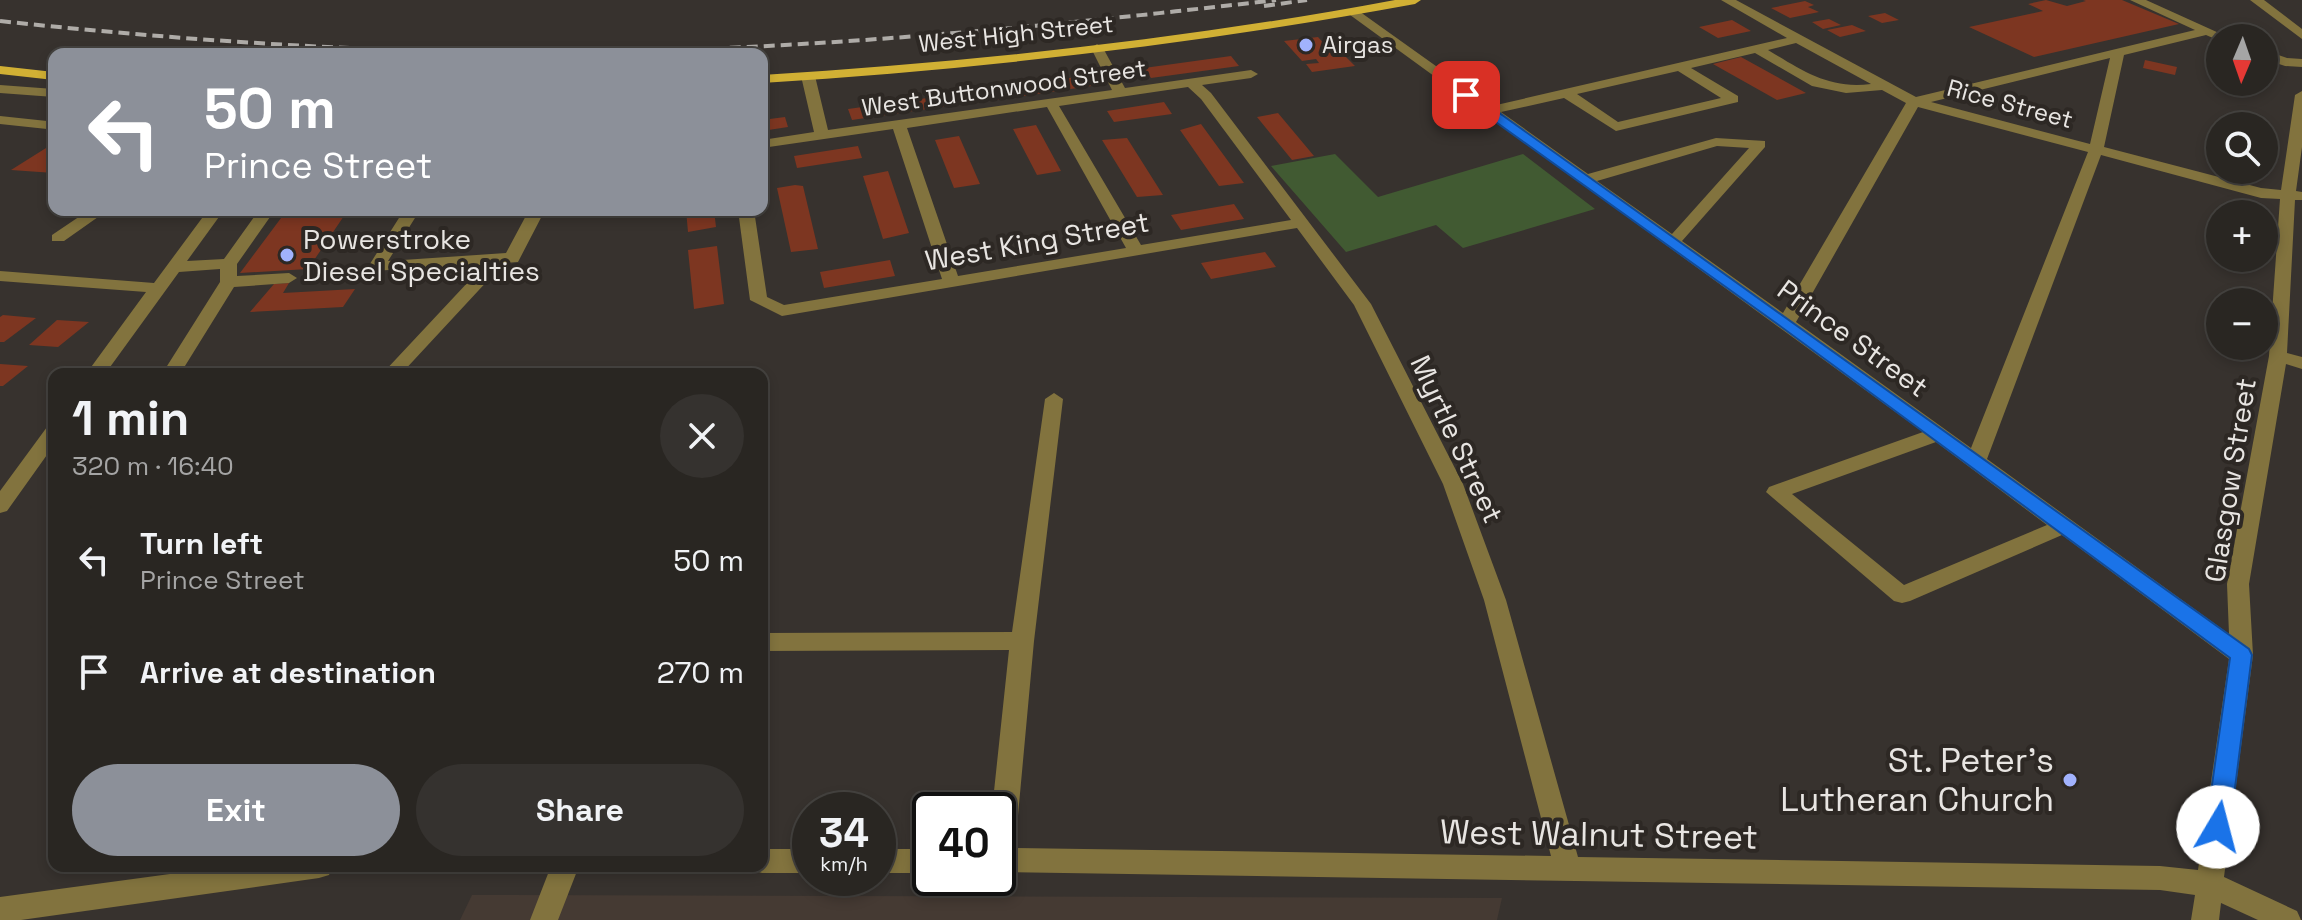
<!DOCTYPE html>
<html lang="en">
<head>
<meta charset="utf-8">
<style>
  body { margin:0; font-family:"Space Grotesk",sans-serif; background:#35322f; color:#f1f3f6; height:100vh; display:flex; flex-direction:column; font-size:30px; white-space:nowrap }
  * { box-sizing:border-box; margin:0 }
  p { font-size:26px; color:#a5a5a5 }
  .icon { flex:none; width:44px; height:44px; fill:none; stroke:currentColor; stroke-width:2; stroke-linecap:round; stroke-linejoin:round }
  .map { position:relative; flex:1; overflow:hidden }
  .drawer { position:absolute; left:48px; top:368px; width:720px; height:504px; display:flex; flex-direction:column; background:#292622; border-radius:16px; box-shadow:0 4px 12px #0003,0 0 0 2px #454340 }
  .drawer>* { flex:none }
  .hud { position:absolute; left:48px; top:48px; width:720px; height:168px; border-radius:16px; box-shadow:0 4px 12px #0003,0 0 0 2px #454340; background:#8c9099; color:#fff; overflow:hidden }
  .needle { width:52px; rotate:182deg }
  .fabs { position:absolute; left:2206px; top:24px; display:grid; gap:16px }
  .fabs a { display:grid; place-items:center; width:72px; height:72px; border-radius:50%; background:#292622; box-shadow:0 4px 12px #0003,0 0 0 2px #454340; font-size:40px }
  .speed { position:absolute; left:792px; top:792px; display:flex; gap:16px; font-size:40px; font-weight:700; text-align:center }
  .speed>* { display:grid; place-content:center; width:104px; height:104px; border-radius:50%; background:#292622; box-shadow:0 4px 12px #0003,0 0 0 2px #454340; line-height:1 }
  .speed small { font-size:20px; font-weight:400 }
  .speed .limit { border:4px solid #111; border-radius:12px; background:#fff; color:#111 }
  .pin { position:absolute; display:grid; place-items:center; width:68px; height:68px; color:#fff; margin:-34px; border-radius:16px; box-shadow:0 4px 12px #0006 }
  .me { position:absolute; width:88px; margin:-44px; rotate:8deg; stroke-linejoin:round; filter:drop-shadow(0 0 6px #0008) }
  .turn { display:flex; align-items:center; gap:28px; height:168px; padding:0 24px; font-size:36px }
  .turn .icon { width:104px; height:104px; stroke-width:2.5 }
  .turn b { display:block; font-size:56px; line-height:68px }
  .round { display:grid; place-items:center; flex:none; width:84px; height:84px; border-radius:42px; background:#35322f }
  .head { display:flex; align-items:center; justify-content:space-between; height:136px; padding:0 24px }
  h1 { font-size:48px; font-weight:800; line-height:60px }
  .primary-button { display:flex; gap:16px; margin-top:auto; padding:16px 24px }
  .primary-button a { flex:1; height:92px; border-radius:48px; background:#8c9099; color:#fff; font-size:32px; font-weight:800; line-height:92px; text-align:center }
  .primary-button a+a { background:#35322f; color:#f1f3f6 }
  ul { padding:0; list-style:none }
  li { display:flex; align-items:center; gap:24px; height:112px; padding:0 24px }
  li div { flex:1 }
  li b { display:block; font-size:30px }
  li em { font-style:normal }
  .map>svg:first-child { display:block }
  .built { fill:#453a33 }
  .green { fill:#415a32 }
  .building { fill:#7d3621 }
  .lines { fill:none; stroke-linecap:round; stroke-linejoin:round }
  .minor { fill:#82733e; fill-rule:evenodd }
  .major { fill:#d1b034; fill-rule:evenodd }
  .rail { stroke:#afaca8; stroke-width:4; stroke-dasharray:11 6; stroke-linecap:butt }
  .route { fill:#1a73e8; stroke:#114b97; stroke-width:2 }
  .poi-dot { fill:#a1b2fd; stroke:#2d2824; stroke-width:3 }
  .labels { text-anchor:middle; stroke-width:8; stroke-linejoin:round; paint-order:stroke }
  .far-street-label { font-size:24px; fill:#e8e5e2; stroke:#2d2824 }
  .far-poi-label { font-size:24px; fill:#e8e5e2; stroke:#2d2824; text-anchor:start }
  .poi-label { font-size:28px; fill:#e8e5e2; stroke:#2d2824; text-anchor:start }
  .street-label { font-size:28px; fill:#e8e5e2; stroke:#2d2824 }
  .near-poi-label { font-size:34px; fill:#e8e5e2; stroke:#2d2824; text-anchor:end }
  .near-street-label { font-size:34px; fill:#e8e5e2; stroke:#2d2824 }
</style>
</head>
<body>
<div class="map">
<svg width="2302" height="920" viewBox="0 0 2302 920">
  <rect width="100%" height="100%" fill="#37322e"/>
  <path class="built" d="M472 895 1502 898 1497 920H460Z"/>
  <path class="green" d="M1335 154 1378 197 1523 154 1595 209 1463 248 1436 225 1346 252 1271 166Z"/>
  <path class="building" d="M2046 0 2067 6 2086 1 2083 0H2122L2179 24 2034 57 1969 27 2043 11 2028 4Z
    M1805 1 1814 5 1808 7 1819 12 1790 18 1771 8Z
    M1885 13 1899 20 1882 23 1868 16Z
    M1829 19 1841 25 1823 29 1812 22Z
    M1732 20 1751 31 1718 38 1699 27Z
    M1852 25 1866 31 1840 37 1827 30Z
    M1318 37 1336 57 1345 56 1355 66 1312 72 1306 64 1319 63 1316 59 1302 61 1284 41Z
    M1231 56 1239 66 1151 78 1144 68Z
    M1741 57 1806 93 1777 100 1713 64Z
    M2145 60 2177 67 2175 75 2143 68Z
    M1084 76 1091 86 995 100 990 89Z
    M949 95 954 105 852 120 848 109Z
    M1164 102 1172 114 1114 122 1107 111Z
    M1278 113 1314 156 1292 160 1257 117Z
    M785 117 788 127 762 131V120Z
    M1201 124 1244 183 1219 186 1180 130Z
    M1036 125 1061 171 1037 175 1013 129Z
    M959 136 980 184 954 188 935 140Z
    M1127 138 1163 195 1137 197 1102 140Z
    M54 143V173L11 170Z
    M858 146 862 158 797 168 794 156Z
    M888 171 909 233 883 239 863 176Z
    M795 185 803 186 818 249 791 252 777 188Z
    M1234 204 1244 219 1181 230 1171 215Z
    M287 210H348L308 269 240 273Z
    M686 210H714L716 227 688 232Z
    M717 246 724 304 694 309 688 250Z
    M1265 252 1276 267 1211 279 1201 263Z
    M890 260 895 276 824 288 820 272Z
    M289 283 283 293 355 289 343 307 250 312 274 284Z
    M3 315 36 318 4 342H0V317Z
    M57 320 89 322 58 347 29 345Z
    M0 364 28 366 3 386H0Z"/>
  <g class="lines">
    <path class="minor" d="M1721 0H1736L1916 97 2195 30 2130 0H2146L2230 38H2220V41L2206 35 2124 55 2104 147 2261 188 2281 190 2295 95 2302 91V147L2296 191 2302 192V200H2295L2287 353 2302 357V369L2286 364 2249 584 2253 655 2224 877 2297 911 2301 920H2258L2221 903 2219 920H2191L2195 895 2160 890 998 872V810H992L1009 650 762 651V633L1012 632 1045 399 1054 393 1063 399 1034 641 1015 848 1551 856 1484 600 1443 484 1354 305 1297 228 782 316 750 300 738 210H754L767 297 784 305 942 279 893 129 762 148V140L814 132 801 76 803 73 815 76 828 130 1112 90 1091 48 1097 44 1103 48 1125 88 1251 70 1258 74 1251 78 1202 85 1211 93 1371 304 1463 484 1506 600 1578 857 2160 866 2198 870 2229 659 2062 535 1910 601 1902 603 1894 601 1766 492 1769 487 1923 432 1346 12 1356 9 1492 106 1787 38ZM1796 43 1871 84C1830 90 1801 70 1768 50ZM1755 53 1812 86 1846 93 1882 90 1906 103 1783 313 1682 241 1765 147V141L1716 138 1588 174 1501 112 1564 98 1616 131 1738 102V96L1691 68ZM2110 58 2090 144 1931 102ZM1678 71 1721 98 1618 122 1577 94ZM1188 87 1201 99 1291 220 1141 245 1059 106ZM1047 107 1126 248 958 276 907 128ZM1918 107 2088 152 1971 448 1796 322ZM1717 146 1749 148 1672 234 1597 181ZM2101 155 2261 198 2280 199 2269 356 2227 584 2229 634 1987 459ZM1936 442 2047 525 1904 585 1792 494Z
      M2250 0H2264L2302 29V39Z
      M2264 50 2287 58 2302 59V67L2285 66 2264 59Z
      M0 85 54 89V97L0 93Z
      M0 116 47 121 54 125 47 129 0 124Z
      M89 210H108L64 241H52V235Z
      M208 210H224L187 261 224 259 259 210H275L237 264V276L289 273 297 278 289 283 234 287 180 374H162L220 282V269L179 272 105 374H86L146 292 0 281V271L154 283Z
      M404 210H420L388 261 506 253 529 210H545L518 262 504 263 401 374H382L484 265 370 271 368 267Z
      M54 425V445L7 511 0 513V491L47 427Z
      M762 849H810V873H762L752 870 751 866H762Z
      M878 849H930V873H878Z
      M229 866H333L329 875 319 878 21 920H0V897Z
      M551 866H579L558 920H530Z"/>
    <path class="major" d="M1395 0H1421L1415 4C1199 44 982 69 762 83V75C975 62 1186 39 1395 0Z
      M0 66 54 72V80L0 74Z"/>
    <path class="rail" d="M1264 6 1307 0
      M0 21C158 38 316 49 475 52 743 56 1010 31 1276 0"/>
  </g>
  <path class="route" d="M1461 92H1470L2249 649 2252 655 2230 827 2227 834 2218 838 2210 834 2206 827 2230 658 1780 326 1461 97Z"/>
  <g class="poi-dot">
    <circle cx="1306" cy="45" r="8"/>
    <circle cx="287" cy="255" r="8"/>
    <circle cx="2070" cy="780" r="8"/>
  </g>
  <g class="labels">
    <g class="far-street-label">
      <text transform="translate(1016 34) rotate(-6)" y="8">West High Street</text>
      <text transform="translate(1004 88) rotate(-8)" y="8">West Buttonwood Street</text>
      <text transform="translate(2010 104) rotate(15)" y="8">Rice Street</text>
    </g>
    <g class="far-poi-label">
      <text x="1322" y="53">Airgas</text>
    </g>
    <g class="poi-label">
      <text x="303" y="249">Powerstroke<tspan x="303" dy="32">Diesel Specialties</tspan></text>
    </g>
    <g class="street-label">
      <text transform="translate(1037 241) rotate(-10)" y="10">West King Street</text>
      <text transform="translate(1853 338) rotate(36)" y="10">Prince Street</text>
      <text transform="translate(1457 439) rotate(65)" y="10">Myrtle Street</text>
      <text transform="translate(2230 480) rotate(-81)" y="10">Glasgow Street</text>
    </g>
    <g class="near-poi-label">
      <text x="2054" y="772">St. Peter's<tspan x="2054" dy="39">Lutheran Church</tspan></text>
    </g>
    <g class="near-street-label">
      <text transform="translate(1599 834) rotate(1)" y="12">West Walnut Street</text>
    </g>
  </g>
</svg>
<div class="fabs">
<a><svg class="needle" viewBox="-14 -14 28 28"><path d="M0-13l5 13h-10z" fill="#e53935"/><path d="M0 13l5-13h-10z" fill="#a5a5a5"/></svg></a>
<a><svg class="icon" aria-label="search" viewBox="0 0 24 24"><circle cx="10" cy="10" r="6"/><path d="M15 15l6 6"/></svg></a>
<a>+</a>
<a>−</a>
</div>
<div class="speed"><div>34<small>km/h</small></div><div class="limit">40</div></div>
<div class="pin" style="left:1466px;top:95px;background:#d93025"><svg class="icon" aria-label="arrive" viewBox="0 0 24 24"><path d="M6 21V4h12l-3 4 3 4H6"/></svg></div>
<svg class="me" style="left:2218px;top:827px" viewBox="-20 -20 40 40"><circle r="19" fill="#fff"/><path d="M0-13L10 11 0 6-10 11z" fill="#1a73e8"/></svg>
<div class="hud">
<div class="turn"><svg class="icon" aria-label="left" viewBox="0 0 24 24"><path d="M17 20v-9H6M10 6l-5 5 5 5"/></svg><div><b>50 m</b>Prince Street</div></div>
</div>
<section class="drawer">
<div class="head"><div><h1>1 min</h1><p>320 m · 16:40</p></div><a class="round"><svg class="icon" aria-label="close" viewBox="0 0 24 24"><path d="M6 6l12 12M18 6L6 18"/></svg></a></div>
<ul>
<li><svg class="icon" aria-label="left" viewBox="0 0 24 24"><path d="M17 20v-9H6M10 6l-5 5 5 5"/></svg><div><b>Turn left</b><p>Prince Street</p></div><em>50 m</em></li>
<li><svg class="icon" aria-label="arrive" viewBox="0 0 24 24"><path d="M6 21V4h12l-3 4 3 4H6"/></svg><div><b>Arrive at destination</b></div><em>270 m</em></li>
</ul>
<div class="primary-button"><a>Exit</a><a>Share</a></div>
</section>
</div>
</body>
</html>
